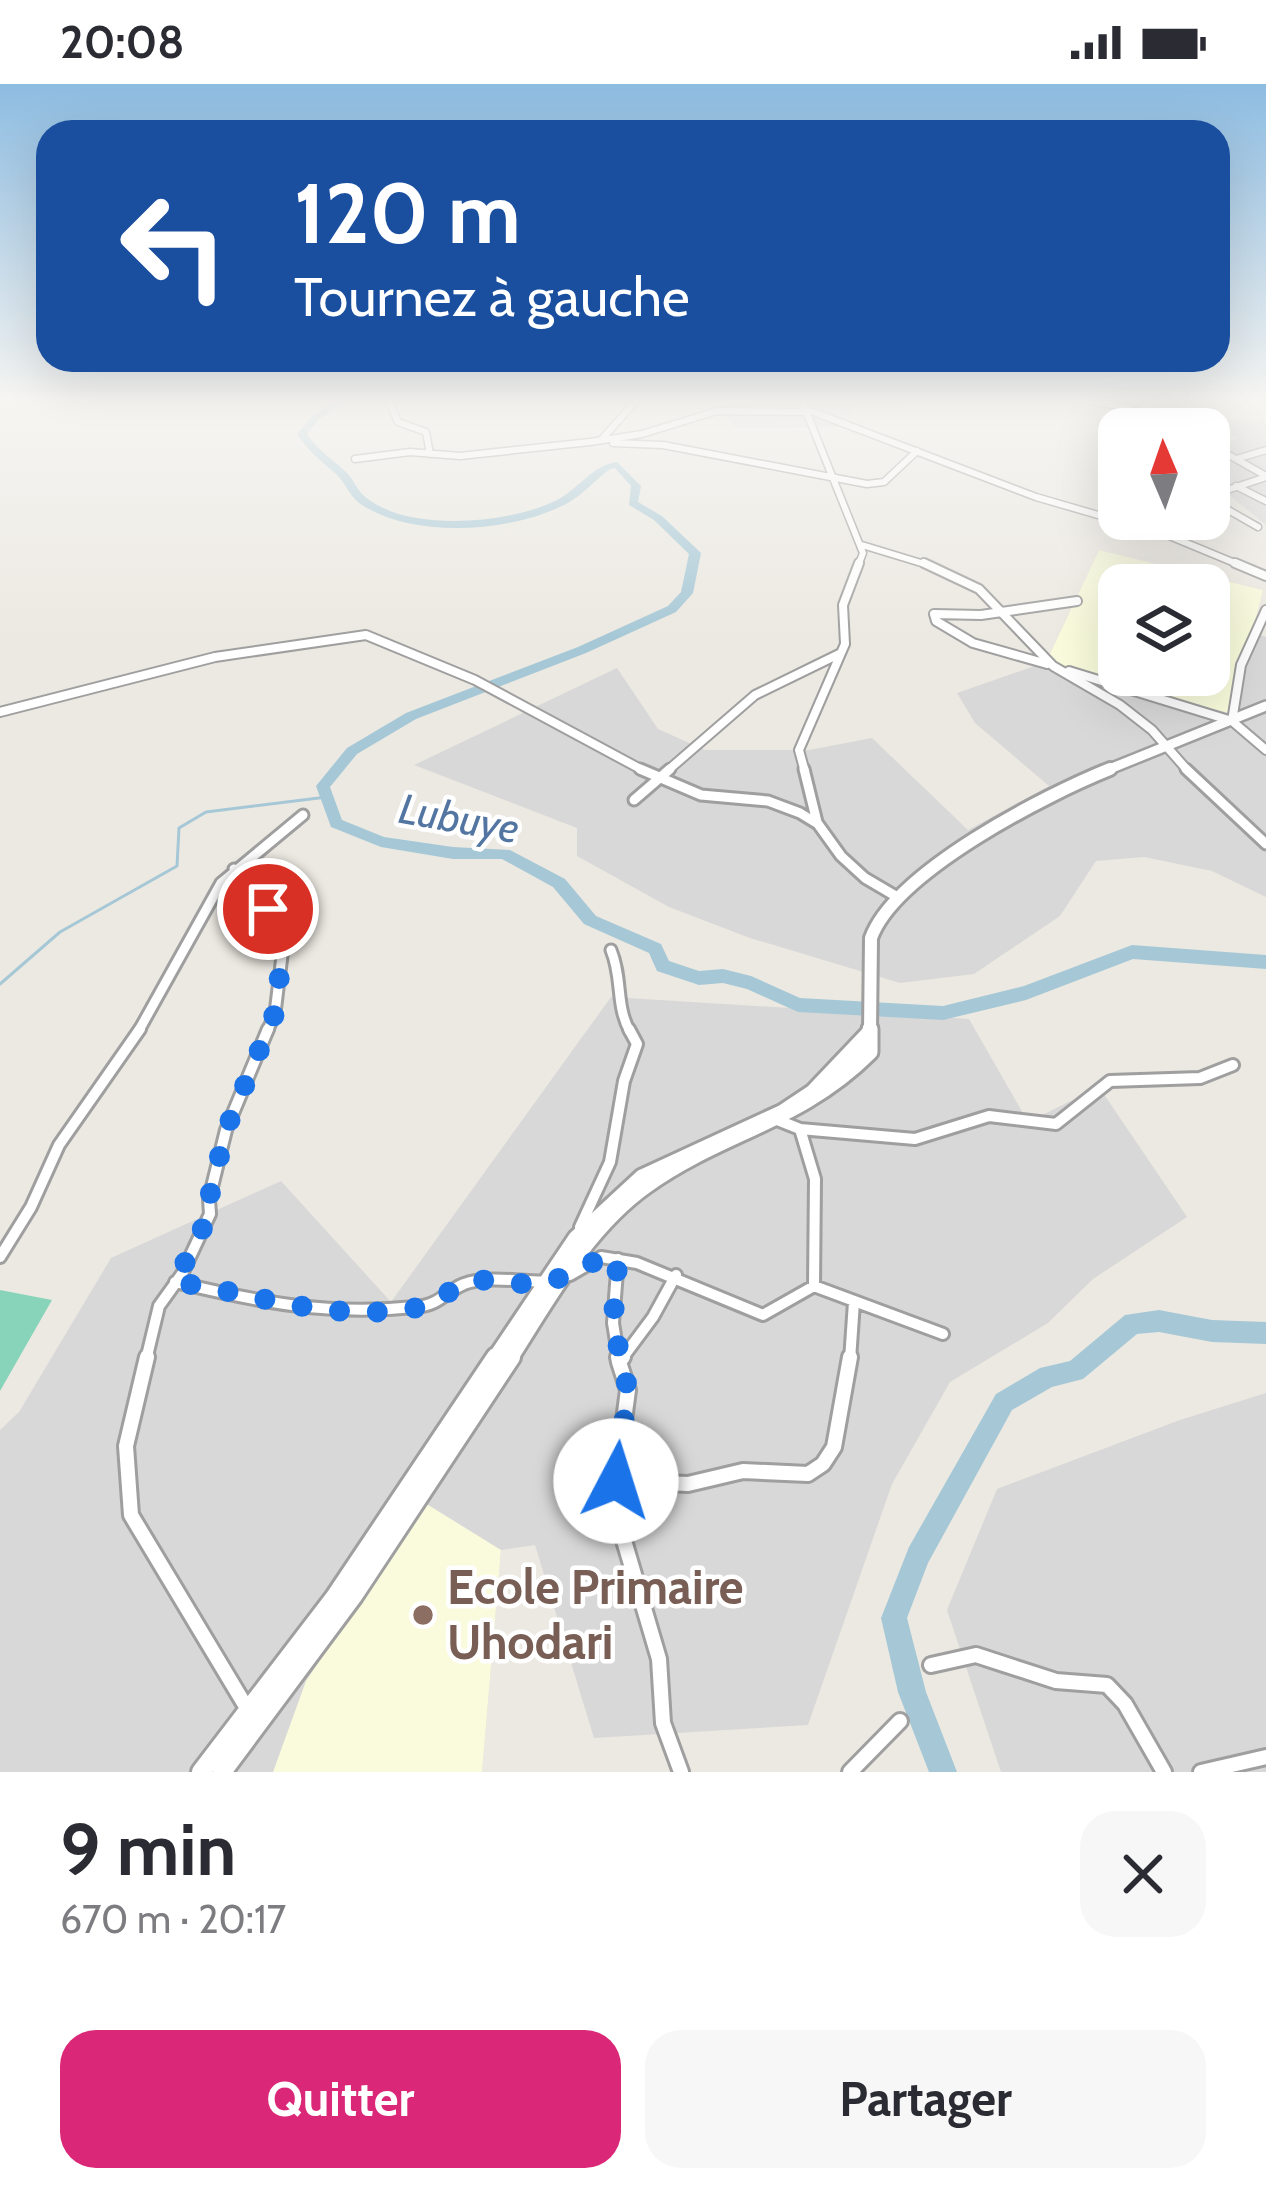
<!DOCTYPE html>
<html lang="fr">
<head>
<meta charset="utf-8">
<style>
  body { margin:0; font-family:Cabin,sans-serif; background:#f7f7f7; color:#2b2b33; height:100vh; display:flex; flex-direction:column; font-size:45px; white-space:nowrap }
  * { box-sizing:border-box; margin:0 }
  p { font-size:39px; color:#7c7c81 }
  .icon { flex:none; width:66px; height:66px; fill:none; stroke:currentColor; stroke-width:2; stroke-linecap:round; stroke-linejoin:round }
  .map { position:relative; height:1688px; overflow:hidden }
  .drawer { display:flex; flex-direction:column; background:#fff; flex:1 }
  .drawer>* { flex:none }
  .banner { position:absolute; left:36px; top:36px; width:1194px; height:252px; border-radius:36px; box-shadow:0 12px 48px #0002; background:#1a4fa0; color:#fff; overflow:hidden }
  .needle { width:78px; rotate:358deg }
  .controls { position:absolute; left:1098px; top:324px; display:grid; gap:24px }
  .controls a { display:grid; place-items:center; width:132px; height:132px; border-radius:24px; background:#fff; box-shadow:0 12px 48px #0002; font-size:60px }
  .pin { position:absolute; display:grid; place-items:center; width:102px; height:102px; color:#fff; margin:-51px; border:6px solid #fff; border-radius:50%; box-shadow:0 3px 12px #0007 }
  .me { position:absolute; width:132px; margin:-66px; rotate:5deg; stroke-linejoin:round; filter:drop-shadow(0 0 9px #0008) }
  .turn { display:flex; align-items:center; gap:42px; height:252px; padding:0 60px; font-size:54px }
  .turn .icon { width:156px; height:156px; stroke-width:2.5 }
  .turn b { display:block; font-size:84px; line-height:102px }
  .round { display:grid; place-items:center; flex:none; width:126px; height:126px; border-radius:36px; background:#f7f7f7 }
  .overview { display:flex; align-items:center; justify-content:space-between; height:204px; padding:0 60px }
  h1 { font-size:72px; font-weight:800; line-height:90px }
  .cta { display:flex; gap:24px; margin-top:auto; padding:24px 60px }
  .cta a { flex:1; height:138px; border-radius:36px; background:#db2777; color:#fff; font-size:48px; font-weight:800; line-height:138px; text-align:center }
  .cta a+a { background:#f7f7f7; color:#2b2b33 }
  .status { display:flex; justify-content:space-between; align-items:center; height:84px; padding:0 60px; background:#fff; direction:ltr }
  .status svg { height:33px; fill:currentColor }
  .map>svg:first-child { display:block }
  .residential { fill:#d9d8d8; fill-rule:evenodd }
  .education { fill:#f9fbdc; fill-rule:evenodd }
  .pitch { fill:#87d4bb }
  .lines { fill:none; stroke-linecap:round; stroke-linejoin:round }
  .stream { stroke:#a6c8d6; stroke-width:3 }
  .river { fill:#a6c8d6; fill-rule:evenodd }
  .minor-far4-casing { stroke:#9f9f9f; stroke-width:9 }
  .minor-far3-casing { stroke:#9f9f9f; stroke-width:12 }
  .minor-far2-casing { stroke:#9f9f9f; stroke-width:15 }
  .minor-far1-casing { stroke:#9f9f9f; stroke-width:16 }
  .minor-casing { stroke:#9f9f9f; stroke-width:20 }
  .tertiary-far3-casing { stroke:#9f9f9f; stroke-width:14 }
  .tertiary-far2-casing { stroke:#9f9f9f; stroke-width:18 }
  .tertiary-far1-casing { stroke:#9f9f9f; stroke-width:21 }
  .tertiary-casing { stroke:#9f9f9f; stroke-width:24 }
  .minor-far4 { stroke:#fff; stroke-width:6 }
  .minor-far3 { stroke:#fff; stroke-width:8 }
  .minor-far2 { stroke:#fff; stroke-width:9 }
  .minor-far1 { stroke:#fff; stroke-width:10 }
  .minor { stroke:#fff; stroke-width:14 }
  .tertiary-far3 { stroke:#fff; stroke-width:9 }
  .tertiary-far2 { stroke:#fff; stroke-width:12 }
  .tertiary-far1 { stroke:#fff; stroke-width:15 }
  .tertiary { stroke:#fff; stroke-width:18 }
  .route { stroke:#1a73e8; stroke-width:21; stroke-dasharray:0 37.8 }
  .education-dot { fill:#8d6e63; stroke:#fff; stroke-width:4.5 }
  .labels { text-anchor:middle; stroke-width:9; stroke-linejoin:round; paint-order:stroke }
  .water-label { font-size:42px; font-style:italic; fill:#5275a1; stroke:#fff }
  .near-education-label { font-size:48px; font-weight:bold; fill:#785e54; stroke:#fff; text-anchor:start }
</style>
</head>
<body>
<div class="status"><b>20:08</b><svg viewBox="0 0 49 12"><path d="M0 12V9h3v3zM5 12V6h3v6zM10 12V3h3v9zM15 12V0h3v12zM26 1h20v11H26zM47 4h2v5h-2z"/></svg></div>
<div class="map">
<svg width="1266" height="1688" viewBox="0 0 1266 1688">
  <rect width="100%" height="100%" fill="#ece9e2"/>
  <path class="residential" d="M722 317H943V320L855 323 839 343 736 344 723 328Z
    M1226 335 1266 338V441L1209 395V364L1240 354 1209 345 1151 344Z
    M1099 466 1263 506 1252 548 1266 553V813L1212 787 1144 773 1096 777 1060 832 974 890 900 899 750 854 669 823 577 772V744L414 681 617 584 658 645 705 666H809L872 654 968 746 1049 702 975 639 957 609 1046 578ZM1119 501H1209V591H1119Z
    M611 913 969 935 1028 1038 1099 1003 1187 1133 1093 1195 1048 1239 950 1298 892 1400 808 1641 594 1654 535 1461 501 1466 482 1688H0V1346L19 1328 111 1174 281 1097 391 1218Z
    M1266 1309V1688H1001L947 1526 997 1405 1180 1336Z"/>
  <path class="education" d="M1099 466 1263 506 1232 630 1046 578ZM1119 501H1209V591H1119Z
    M425 1419 501 1466 482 1688H273L306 1597Z"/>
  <path class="pitch" d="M0 1206 52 1216 0 1307Z"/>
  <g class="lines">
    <path class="stream" d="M0 900 60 848 177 782 179 744 206 728 327 713"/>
    <path class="river" d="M335 317H346L319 335 307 350C318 367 333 375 347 389 354 396 357 406 364 412 407 449 507 440 555 417 577 407 592 381 617 378L641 402 638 418 662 432 701 469 693 509 676 528 586 569 416 635 357 670 330 703 342 736 384 753 453 763 510 766 565 795 596 832 661 860 669 877 699 887 723 885 751 892 800 914 943 922 1024 902 1132 861 1266 871V885L1133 875 1026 916 943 936 798 928 747 905 723 899 699 901 657 887 649 869 584 840 553 803 502 775H453L381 763 331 743 316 702 347 664 406 629 578 563 668 522 681 508 689 470 654 436 629 421 631 402 615 384 610 385C595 396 583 411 566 420 512 448 412 456 359 419 349 411 345 398 336 390 321 377 308 367 297 350L313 331Z
      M1159 1226 1212 1236 1266 1238V1260L1212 1258 1159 1248 1137 1250 1083 1295 1052 1303 1012 1326 928 1479 907 1534 926 1608 957 1688H929L898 1608 881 1534 909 1463 996 1310 1040 1284 1070 1277 1125 1231Z"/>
    <g class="minor-far4-casing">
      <path id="minor-far4" d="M389 317 398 338 426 348 430 370
        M802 317 863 469 858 482
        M1092 317 1128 324 1182 345
        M803 324 1036 413 1167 451 1242 482
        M601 356 636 317
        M613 359 663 361 867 400 884 398 917 367
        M1209 360 1266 392
        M355 375 410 368 460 372 590 358 642 350 717 327 804 328
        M1236 375 1266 366
        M1236 402 1266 417
        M1209 412 1266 393
        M1209 415 1258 443
        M862 461 931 482"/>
    </g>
    <g class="minor-far3-casing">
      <path id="minor-far3" d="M924 479 979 505 1053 582 1120 621 1152 646 1189 688
        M1235 479 1266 492
        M934 530 936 537 973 559 1047 580
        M934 530 981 531 1077 517
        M1069 587 1232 637 1241 581 1266 526
        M0 628 215 573 366 551 475 596 646 688
        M1232 637 1266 666
        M666 688 755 611 839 570
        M805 688 799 666 845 560 843 521 859 479"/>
    </g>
    <g class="minor-far2-casing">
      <path id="minor-far2" d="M640 685 701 711 768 717 800 729 818 740 841 772 865 794 899 814
        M804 685 817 738
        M1186 685 1266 760
        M634 716 670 685
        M234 785 285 847 275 929 267 948
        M611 866C623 895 615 920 630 948
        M138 948 221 799 303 731"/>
    </g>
    <g class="minor-far1-casing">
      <path id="minor-far1" d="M775 1035 800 1045 915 1055 989 1032 1056 1040 1110 997 1200 994 1233 981
        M800 1045 815 1095 814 1202
        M580 1143 610 1078 624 997 637 960 629 945
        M0 1173 31 1123 59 1061 140 945
        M618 1175 613 1239 619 1276
        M570 1191 601 1173 637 1179 763 1231 814 1202 943 1250
        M175 1198C259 1218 328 1232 415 1223 441 1221 444 1208 464 1200 485 1191 525 1198 548 1198
        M146 1276 159 1222 182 1190 210 1130 209 1115 226 1046 268 945
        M621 1276 653 1233 676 1191
        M850 1276 854 1218"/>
    </g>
    <g class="minor-casing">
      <path id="minor" d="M147 1273 126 1362 131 1431 248 1626
        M618 1273 619 1278
        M623 1273 619 1278 628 1306 616 1397 620 1443 659 1575 663 1639 681 1688
        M616 1397 688 1400 743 1387 808 1390 823 1380 834 1363 850 1273
        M931 1581 976 1571 1056 1597 1107 1601 1125 1620 1164 1688
        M850 1688 900 1637
        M1201 1688 1266 1673"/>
    </g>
    <g class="tertiary-far3-casing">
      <path id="tertiary-far3" d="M1102 688 1266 622"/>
    </g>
    <g class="tertiary-far2-casing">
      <path id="tertiary-far2" d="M870 948 871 854C895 788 1045 711 1110 685"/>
    </g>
    <g class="tertiary-far1-casing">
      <path id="tertiary-far1" d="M494 1276 576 1154 642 1093 783 1028 813 1008 869 949
        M509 1276C548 1215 587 1143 647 1101 723 1047 800 1038 870 968V945"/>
    </g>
    <g class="tertiary-casing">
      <path id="tertiary" d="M201 1688 335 1513 496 1273
        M222 1688 353 1512 511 1273"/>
    </g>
    <use href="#minor-far4" class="minor-far4"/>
    <use href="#minor-far3" class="minor-far3"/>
    <use href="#minor-far2" class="minor-far2"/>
    <use href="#minor-far1" class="minor-far1"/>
    <use href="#minor" class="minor"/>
    <use href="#tertiary-far3" class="tertiary-far3"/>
    <use href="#tertiary-far2" class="tertiary-far2"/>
    <use href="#tertiary-far1" class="tertiary-far1"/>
    <use href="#tertiary" class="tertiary"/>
  </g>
  <linearGradient id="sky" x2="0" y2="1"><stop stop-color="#8dbce1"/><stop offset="0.57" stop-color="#f6f5f2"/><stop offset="1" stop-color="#f6f5f2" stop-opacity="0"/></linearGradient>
  <rect width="1266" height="554" fill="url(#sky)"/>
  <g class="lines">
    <path class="route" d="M268 825 285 847 275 929 226 1046 209 1115 210 1130 175 1198C260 1210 332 1240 421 1223 441 1219 450 1203 468 1198 493 1192 517 1203 542 1199 570 1195 588 1172 618 1175L613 1239 628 1306 616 1397"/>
  </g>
  <circle class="education-dot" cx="423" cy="1531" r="12"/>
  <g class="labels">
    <g class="water-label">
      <text transform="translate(459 734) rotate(10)" y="15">Lubuye</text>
    </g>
    <g class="near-education-label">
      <text x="447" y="1520">Ecole Primaire<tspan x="447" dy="55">Uhodari</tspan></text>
    </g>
  </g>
</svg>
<div class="controls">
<a><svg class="needle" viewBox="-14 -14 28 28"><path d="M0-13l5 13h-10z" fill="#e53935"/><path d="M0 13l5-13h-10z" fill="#7c7c81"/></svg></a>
<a><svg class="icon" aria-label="layers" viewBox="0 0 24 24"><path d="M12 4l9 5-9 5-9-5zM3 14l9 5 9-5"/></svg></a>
</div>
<div class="pin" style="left:268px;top:825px;background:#d93025"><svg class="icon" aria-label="arrive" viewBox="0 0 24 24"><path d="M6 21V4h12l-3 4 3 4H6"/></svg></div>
<svg class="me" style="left:616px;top:1397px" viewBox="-20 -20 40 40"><circle r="19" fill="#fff"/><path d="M0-13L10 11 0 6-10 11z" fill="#1a73e8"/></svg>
<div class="banner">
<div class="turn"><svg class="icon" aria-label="left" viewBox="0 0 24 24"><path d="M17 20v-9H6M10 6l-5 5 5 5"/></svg><div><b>120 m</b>Tournez à gauche</div></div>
</div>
</div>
<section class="drawer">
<div class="overview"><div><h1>9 min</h1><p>670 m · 20:17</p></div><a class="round"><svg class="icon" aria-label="close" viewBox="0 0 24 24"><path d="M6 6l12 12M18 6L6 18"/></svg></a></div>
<div class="cta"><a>Quitter</a><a>Partager</a></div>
</section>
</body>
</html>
